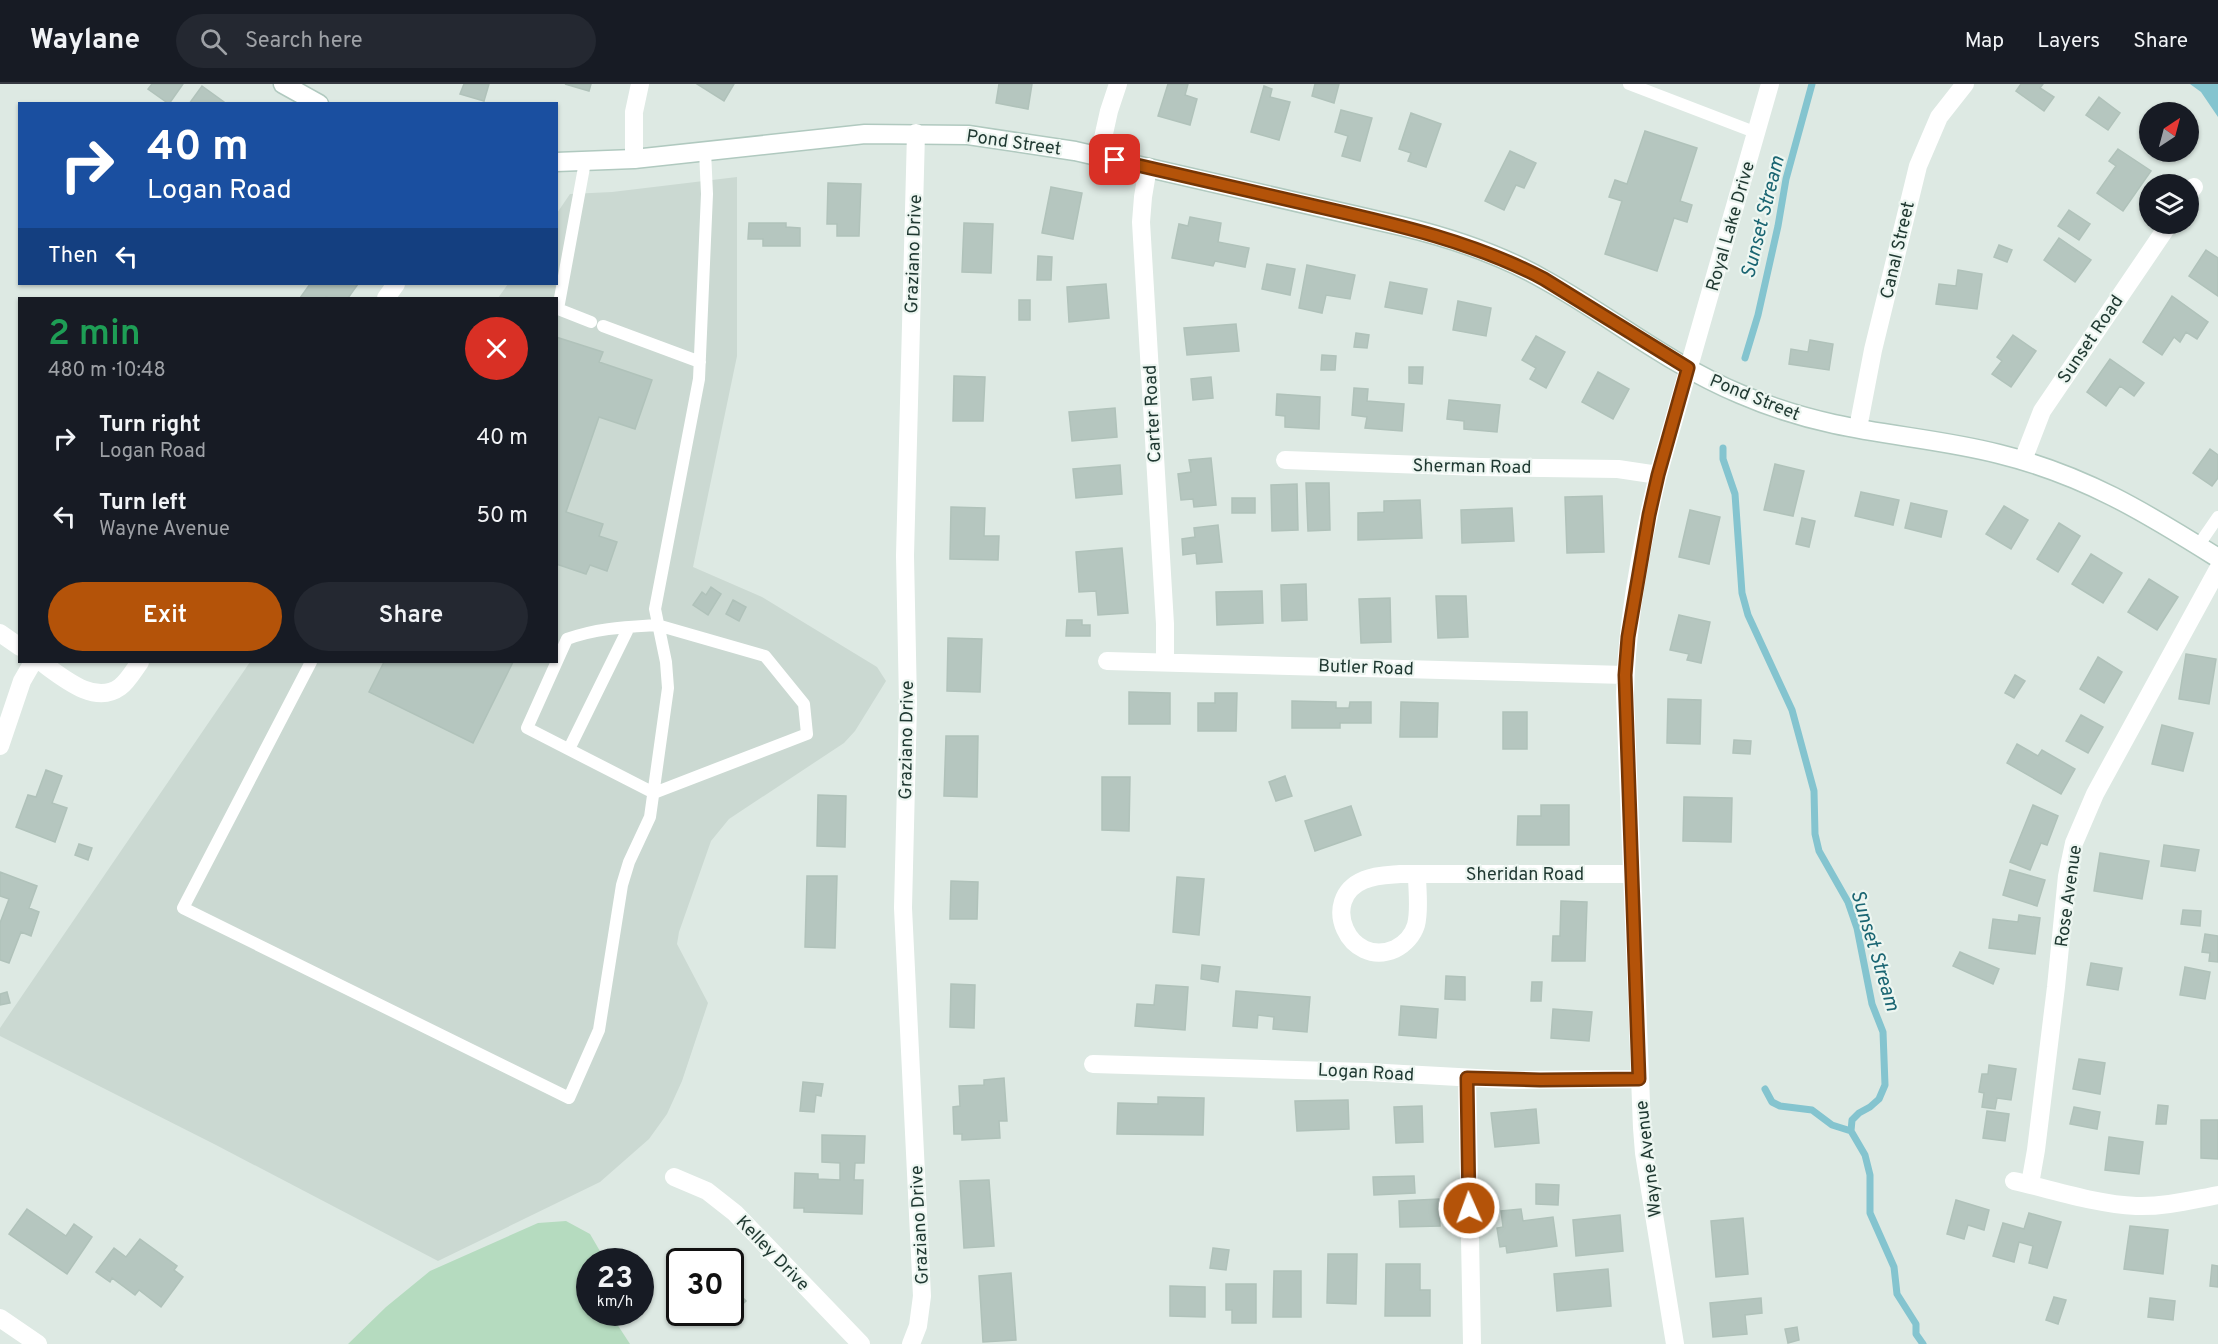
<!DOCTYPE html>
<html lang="en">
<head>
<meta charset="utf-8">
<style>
  body { margin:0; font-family:Overpass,sans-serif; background:#242831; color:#f1f3f6; height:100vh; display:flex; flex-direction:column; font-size:22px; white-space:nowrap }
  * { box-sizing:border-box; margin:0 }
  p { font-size:20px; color:#9ea1a6 }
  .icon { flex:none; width:33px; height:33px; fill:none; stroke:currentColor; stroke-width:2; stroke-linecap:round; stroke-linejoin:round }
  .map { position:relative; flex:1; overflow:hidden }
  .sheet { position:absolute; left:18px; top:213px; width:540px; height:366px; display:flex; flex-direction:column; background:#171b24; border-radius:0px; box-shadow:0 2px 4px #0004 }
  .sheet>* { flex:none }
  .hud { position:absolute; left:18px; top:18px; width:540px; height:183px; border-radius:0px; box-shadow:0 2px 4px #0004; background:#1a4fa0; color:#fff; overflow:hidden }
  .needle { width:39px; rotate:36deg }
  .tools { position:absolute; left:2139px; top:18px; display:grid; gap:12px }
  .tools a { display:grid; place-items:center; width:60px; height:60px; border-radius:50%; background:#171b24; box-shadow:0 2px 4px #0004; font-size:30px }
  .speed { position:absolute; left:576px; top:1164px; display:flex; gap:12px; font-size:30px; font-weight:700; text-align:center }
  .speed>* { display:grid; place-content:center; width:78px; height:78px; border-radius:50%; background:#171b24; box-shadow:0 2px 4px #0004; line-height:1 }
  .speed small { font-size:15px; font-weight:400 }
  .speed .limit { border:3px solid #111; border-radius:9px; background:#fff; color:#111 }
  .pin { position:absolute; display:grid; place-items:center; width:51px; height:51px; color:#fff; margin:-26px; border-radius:12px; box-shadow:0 3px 9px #0006 }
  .me { position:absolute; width:66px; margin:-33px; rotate:358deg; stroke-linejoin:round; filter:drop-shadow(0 0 4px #0008) }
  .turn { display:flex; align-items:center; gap:21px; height:126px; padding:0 30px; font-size:27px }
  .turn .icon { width:78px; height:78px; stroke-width:2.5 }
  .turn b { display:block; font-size:42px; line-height:51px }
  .then { display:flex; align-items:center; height:57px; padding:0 30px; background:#0003; gap:12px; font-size:22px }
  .round { display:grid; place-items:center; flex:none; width:63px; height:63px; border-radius:32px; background:#242831 }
  .summary { display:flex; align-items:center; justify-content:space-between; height:102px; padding:0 30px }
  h1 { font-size:36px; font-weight:600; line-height:45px; color:#1e9e55 }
  .primary-button { display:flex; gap:12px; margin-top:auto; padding:12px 30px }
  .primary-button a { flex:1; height:69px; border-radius:36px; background:#b45309; color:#fff; font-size:24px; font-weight:600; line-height:69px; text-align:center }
  .primary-button a+a { background:#242831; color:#f1f3f6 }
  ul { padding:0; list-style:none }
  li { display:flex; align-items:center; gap:18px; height:78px; padding:0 30px }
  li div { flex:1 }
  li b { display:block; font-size:22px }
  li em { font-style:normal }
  header { display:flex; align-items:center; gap:36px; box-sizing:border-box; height:84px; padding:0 30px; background:#171b24; border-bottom:2px solid #363941 }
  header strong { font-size:28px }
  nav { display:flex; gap:33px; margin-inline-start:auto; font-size:21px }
  .search { width:420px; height:54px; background:#242831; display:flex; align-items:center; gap:15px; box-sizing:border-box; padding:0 21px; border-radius:33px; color:#9ea1a6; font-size:22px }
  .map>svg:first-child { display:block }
  .built { fill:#cbd9d2 }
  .green { fill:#b5dbbf }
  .water { fill:#84c4cf }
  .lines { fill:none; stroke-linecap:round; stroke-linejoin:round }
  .stream { stroke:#84c4cf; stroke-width:7 }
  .building { fill:#b5c6bf; stroke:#b0c2ba; stroke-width:1.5 }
  .secondary-casing { stroke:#b0c9bf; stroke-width:21 }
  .lane { stroke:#fff; stroke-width:12 }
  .street { stroke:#fff; stroke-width:18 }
  .secondary { stroke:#fff; stroke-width:18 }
  .route-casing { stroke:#753606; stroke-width:15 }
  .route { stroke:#b45309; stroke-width:10 }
  .labels { text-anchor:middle; stroke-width:4.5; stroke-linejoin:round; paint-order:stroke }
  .street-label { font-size:18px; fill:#1f3831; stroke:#edf6f1 }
  .water-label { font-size:20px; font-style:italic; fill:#1a6572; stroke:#edf6f1 }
</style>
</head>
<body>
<header>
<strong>Waylane</strong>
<div class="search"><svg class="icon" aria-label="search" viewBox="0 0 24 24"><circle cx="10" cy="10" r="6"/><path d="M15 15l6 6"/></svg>Search here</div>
<nav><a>Map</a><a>Layers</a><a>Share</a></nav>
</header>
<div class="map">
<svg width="2218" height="1260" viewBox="0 0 2218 1260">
  <rect width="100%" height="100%" fill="#dde9e3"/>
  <path class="built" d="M737 93V272L693 483 762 513 877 583 886 597 855 647 844 659 729 735 711 757 679 848 677 860 708 919 682 997 667 1030 649 1055 600 1098 438 1177 216 1061 0 952V944L250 578H556V214H498L508 200H556L557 129 570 110 612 108Z"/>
  <path class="green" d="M566 1137 590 1150 604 1174V1177L590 1178V1228L614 1229 617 1240 630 1260H348L386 1223 430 1187 538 1139Z"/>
  <path class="water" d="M2190 0H2218V33L2201 8Z"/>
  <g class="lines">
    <path class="stream" d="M1745 274 1758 231 1778 142 1786 95 1812 0
      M1723 364V375L1735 410 1742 509 1748 531 1792 626 1814 707 1815 750 1819 767 1848 818 1857 844 1872 920 1883 948 1885 1001 1879 1015 1870 1023 1859 1029 1852 1036 1851 1047 1865 1071 1870 1091V1129L1894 1183 1897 1210 1916 1240V1250L1923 1260
      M1765 1005 1772 1018 1780 1022 1812 1026 1832 1041 1851 1047"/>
  </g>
  <path class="building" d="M152 0H183L169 20 148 5Z
    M464 0H489L484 17 460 10Z
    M565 0H591L589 7Z
    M697 0H734L724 17Z
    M999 0H1032L1028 25 996 19Z
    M1168 0H1188L1185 11 1197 15 1190 41 1158 32Z
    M1315 0H1339L1334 19 1312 12Z
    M2021 0H2043L2040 4 2054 13 2044 27 2016 7Z
    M202 2 224 18 223 20H189Z
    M1264 2 1272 5 1270 13 1290 18 1279 56 1251 48Z
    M2099 13 2120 29 2108 46 2086 31Z
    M1341 26 1372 34 1360 77 1342 72 1348 52 1335 48Z
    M1411 29 1441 40 1426 83 1408 77 1411 69 1399 65Z
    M1645 47 1697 64 1680 117 1692 121 1687 138 1674 134 1657 187 1605 170 1622 117 1609 113 1615 96 1627 100Z
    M2118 65 2151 87 2123 127 2097 109 2116 82 2109 77Z
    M1510 67 1536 79 1524 104 1516 101 1504 126 1485 117Z
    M828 99 861 100 859 152H837V140H827Z
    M1051 103 1082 109 1073 155 1042 149Z
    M2069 126 2090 140 2079 156 2058 142Z
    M1190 133 1221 139 1218 158 1249 164 1245 183 1215 177 1213 182 1172 174 1179 140 1188 142Z
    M749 139H786V143L800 144V162H763V155H748Z
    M964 139 993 140 991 189 962 188Z
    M2059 154 2091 176 2075 198 2044 176Z
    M1999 161 2012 166 2007 178 1994 173Z
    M2206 166 2218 174V212L2189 192Z
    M1038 172 1052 173 1051 196H1037Z
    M1267 180 1295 185 1290 211 1262 205Z
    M1307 181 1355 191 1350 215 1326 211 1322 229 1299 224Z
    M1958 186 1982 190 1977 225 1936 220 1939 200 1956 202Z
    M1390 198 1427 205 1422 230 1385 223Z
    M310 200H358L348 214H329L326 213 325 214H300Z
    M1106 200 1109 234 1069 238 1067 203Z
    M2172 212 2208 238 2197 255 2186 248 2180 258 2174 253 2162 271 2143 258Z
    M1019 216H1030V236H1019Z
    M1458 217 1491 224 1486 252 1453 246Z
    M1236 240 1239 267 1187 271 1184 244Z
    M1356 249 1369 251 1367 264 1354 263Z
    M2013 251 2036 267 2011 303 1992 290 2002 277 1997 273Z
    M1536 252 1565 268 1546 304 1530 295 1536 284 1522 276Z
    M556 253 603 268 599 278 652 296 635 345 599 333 566 428 603 440 599 452 617 458 607 487 590 481 586 490 556 480Z
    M1810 256 1833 260 1829 286 1789 280 1791 265 1808 268Z
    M1322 271 1336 272 1335 286H1321Z
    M2110 275 2144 299 2134 312 2120 302 2106 322 2087 308Z
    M1409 283H1423L1422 300 1409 299Z
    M1598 288 1629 305 1613 335 1582 318Z
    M954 292 985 293 983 337H953Z
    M1211 293 1213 314 1193 316 1191 295Z
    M1354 304 1368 305 1367 317 1404 320 1402 347 1365 344 1367 333 1352 331Z
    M1277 310 1320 313 1319 345 1285 343V332L1276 331Z
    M1449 316 1500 321 1497 348 1464 345V337L1447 335Z
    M1115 324 1117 353 1072 357 1069 328Z
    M2210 365 2218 371V394L2212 402 2193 389Z
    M1211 374 1216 421 1194 423 1193 415 1181 416 1178 390 1191 388 1189 376Z
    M1775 380 1804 387 1793 432 1764 426Z
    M1120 381 1122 410 1076 414 1073 385Z
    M1306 399H1329L1330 446 1308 447Z
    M1297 400 1298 446 1272 447 1271 401Z
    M1861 408 1899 416 1893 441 1855 432Z
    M1602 412 1604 468 1567 469 1565 413Z
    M1232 414H1255V429H1232Z
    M1420 416 1422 454 1358 456V429L1384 428V417Z
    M1911 419 1947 427 1941 453 1905 444Z
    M2004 422 2028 436 2011 465 1986 450Z
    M951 423 985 424 984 452H999L998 476 950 475Z
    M1512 424 1514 457 1462 459 1461 426Z
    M1690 426 1720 433 1709 480 1679 473Z
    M1802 434 1815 437 1809 463 1796 460Z
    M2059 439 2080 452 2058 488 2037 475Z
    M1218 441 1222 478 1197 480 1196 469 1183 471 1182 455 1195 453 1194 444Z
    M1122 464 1128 529 1098 531 1096 507 1079 508 1076 468Z
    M2091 470 2122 489 2103 519 2072 500Z
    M2149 495 2178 513 2157 546 2128 528Z
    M1306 500 1307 536 1282 537 1281 501Z
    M711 503 721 510 708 531 693 521 702 508 706 511Z
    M1262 507 1263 539 1217 541 1216 508Z
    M1436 512H1466L1468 553 1438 554Z
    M1390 514 1391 558 1361 559 1359 515Z
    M733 516 746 523 739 537 726 530Z
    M1679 531 1710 538 1701 579 1687 576 1689 570 1670 566Z
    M1067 536H1082V541H1090V552H1066Z
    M948 554 982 555 980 608 947 607Z
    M2186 570 2216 575 2209 620 2179 615Z
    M2098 573 2122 588 2104 619 2080 605Z
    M384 578H513L473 659 369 608Z
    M2015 591 2025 597 2014 614 2005 609Z
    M1129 608 1170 609V640H1129Z
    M1215 609H1237L1236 647H1198V619H1215Z
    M1668 615 1701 616 1700 660 1667 659Z
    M1292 617 1336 618V624H1349L1350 618H1371V639H1340V644H1292Z
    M1401 618 1438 619 1437 653H1400Z
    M1503 628H1527V665H1503Z
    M2081 631 2103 643 2088 669 2066 657Z
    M2162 641 2193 649 2183 687 2152 680Z
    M946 652H978L977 713 944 712Z
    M1734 656 1751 657 1750 670 1733 669Z
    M2017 660 2038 672 2042 666 2075 685 2061 710 2007 679Z
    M46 686 62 692 52 719 67 724 55 758 16 743 28 711 36 713Z
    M1285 692 1292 712 1276 717 1269 698Z
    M1102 693H1130L1129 747 1102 746Z
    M818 711 846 712 845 763 817 762Z
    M1684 713 1732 714 1731 758 1683 757Z
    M1541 721H1569V761H1517L1518 732H1541Z
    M2033 721 2058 732 2047 761 2041 759 2030 786 2010 778Z
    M1351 722 1361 751 1315 767 1305 737Z
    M79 760 92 764 88 776 75 771Z
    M2164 761 2199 766 2195 787 2161 782Z
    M2100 769 2149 777 2142 815 2094 807Z
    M2010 786 2045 796 2037 822 2003 811Z
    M0 788 37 802 29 824 39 828 31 852 21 848 9 879 0 876V839L9 815 0 812Z
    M807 792H837L835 864 805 863Z
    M1177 793 1204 795 1199 851 1173 848Z
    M951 797 978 798 977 835H950Z
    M1561 817 1587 818 1585 877H1552L1553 852H1560Z
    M2183 826 2201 827 2200 842 2181 840Z
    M2019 831 2040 834 2035 870 1989 864 1993 835 2018 838Z
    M2205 850 2218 852V878L2209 877 2210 869 2202 868Z
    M1960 868 1999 885 1993 900 1953 882Z
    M2091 879 2122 884 2118 906 2087 901Z
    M1202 881 1220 883 1218 898 1201 895Z
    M2185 883 2210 888 2205 915 2180 911Z
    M1446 892 1465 893V916L1445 915Z
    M1532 898H1542L1541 917H1531Z
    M951 900 975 901 974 944 950 943Z
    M1156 901 1188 903 1185 946 1135 942 1137 920 1154 921Z
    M1236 907 1310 913 1307 948 1273 945 1274 933 1258 931 1257 944 1233 942Z
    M7 908 10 919 0 921V910Z
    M1401 922 1438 925 1436 954 1399 951Z
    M1553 925 1592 928 1589 957 1551 954Z
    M2079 975 2105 979 2100 1010 2073 1005Z
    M1989 981 2016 985 2011 1016 1997 1014 1995 1025 1982 1023 1984 1009 1979 1008 1982 990H1988Z
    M1004 994 1007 1037H999L1000 1054 962 1056V1050H954L953 1023 960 1022 959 1002 984 1001V996Z
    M803 998 823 1000 821 1012 816 1011 814 1028 800 1027Z
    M1158 1013 1204 1014 1203 1051 1117 1050 1118 1019 1158 1020Z
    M1348 1016 1349 1045 1297 1047 1295 1017Z
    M2158 1021 2168 1022 2166 1040H2156Z
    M1422 1022 1423 1058 1396 1059 1394 1023Z
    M2074 1023 2100 1028 2097 1045 2070 1040Z
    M1536 1025 1539 1059 1495 1063 1491 1029Z
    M1987 1027 2009 1030 2005 1057 1983 1054Z
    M2201 1036H2218V1075L2201 1074Z
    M822 1051 865 1052 864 1079H855L854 1096H863L862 1130 804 1128V1124H794L795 1089 818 1090V1095L840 1096V1079L822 1078Z
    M2109 1053 2143 1058 2139 1090 2105 1086Z
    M1414 1092 1415 1109 1374 1111 1373 1093Z
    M989 1096 994 1162 964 1164 960 1097Z
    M1536 1100 1559 1101 1558 1121 1536 1120Z
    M1439 1115 1440 1142 1400 1143 1399 1117Z
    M1956 1116 1989 1126 1984 1146 1968 1141 1964 1155 1947 1150Z
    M27 1125 66 1152 74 1140 92 1153 67 1190 9 1150Z
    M1521 1125 1523 1137 1553 1133 1557 1162 1507 1169 1506 1162 1500 1163 1497 1144 1503 1143 1501 1127Z
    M2029 1129 2061 1138 2047 1184 2029 1179 2033 1162 2019 1158 2014 1178 1993 1172 2003 1139 2024 1145Z
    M1620 1131 1623 1167 1576 1172 1573 1136Z
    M1743 1134 1748 1190 1716 1193 1711 1137Z
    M2130 1142 2168 1146 2163 1190 2124 1185Z
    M140 1155 177 1182 174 1186 183 1193 161 1223 139 1206 135 1211 112 1194 110 1198 96 1188 114 1164 126 1173Z
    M1213 1164 1229 1166 1226 1186 1210 1184Z
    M1328 1170H1357L1356 1220 1327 1219Z
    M1386 1180H1420V1206H1430V1232H1385Z
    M2212 1181 2218 1182V1203L2210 1202Z
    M1608 1185 1611 1222 1557 1227 1554 1190Z
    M1274 1187H1301V1233H1273Z
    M1011 1189 1016 1256 983 1258 979 1192Z
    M1226 1200H1256V1239H1232V1226H1226Z
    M730 1201 746 1217 721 1240 710 1228H730Z
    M1170 1202 1205 1203V1233L1170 1232Z
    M2054 1213 2066 1216 2058 1240 2046 1236Z
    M1761 1214 1762 1229 1745 1231 1747 1250 1713 1253 1710 1219Z
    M2150 1214 2175 1217 2173 1236 2148 1233Z
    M1797 1243 1799 1256 1788 1259 1785 1245Z"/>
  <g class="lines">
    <g class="secondary-casing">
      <path id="secondary" d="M283 0 319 20
        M556 78 634 75 865 50 968 51 1075 67 1401 142C1451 154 1500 170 1545 196 1610 232 1670 281 1740 310 1770 323 1802 333 1834 340 1889 352 1945 356 1999 370 2084 391 2145 428 2218 474"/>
    </g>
    <path class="lane" d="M1629 0 1757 49
      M585 78 558 225 591 238
      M603 242 700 278
      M2198 462 2218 433
      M657 541 765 572 804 620 807 650 654 709 527 644 567 555C597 544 626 543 657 541Z
      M311 578 183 824 569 1014 599 946 622 801 629 778 650 733 668 604 666 578 655 525 699 295 707 110 705 67
      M569 665 629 543"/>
    <path class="street" d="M1099 72 1109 27 1118 0
      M634 75V28L640 0
      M1148 83 1143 113 1141 138 1165 540V578
      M2188 110 2194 103
      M386 214 396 200
      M1858 344 1873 266 1918 82 1939 33 1965 0
      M1285 376 1481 383 1618 385 1658 391
      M2023 376 2042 327 2169 140
      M0 549 20 563
      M1107 577 1625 591
      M41 578C61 592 94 622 120 603 128 597 134 586 140 578
      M0 662 22 597 33 578
      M1417 790C1417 806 1420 826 1416 841 1413 851 1405 860 1395 865 1349 885 1318 815 1364 796 1375 791 1388 791 1400 790H1632
      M1093 980 1367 988 1513 996 1639 995
      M1467 994 1472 1260
      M674 1093 707 1107 735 1129 861 1260
      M2014 1097C2054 1106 2095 1120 2136 1122 2164 1123 2191 1116 2218 1111
      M2030 1100 2036 1066 2056 903 2067 792 2074 759 2095 710 2218 485
      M0 1234 38 1260
      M911 1260 918 1242 922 1212 903 824 908 619 905 472 916 49
      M1675 1260 1644 1069 1642 1044 1625 611C1626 539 1641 462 1658 391L1770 0"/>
    <use href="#secondary" class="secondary"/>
  </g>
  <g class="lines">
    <g class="route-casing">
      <path id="route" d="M1115 76C1182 91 1248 107 1315 122 1394 140 1472 157 1544 195L1688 284 1658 391 1649 431 1628 553 1625 591 1639 995 1540 996 1467 994 1469 1124"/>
    </g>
    <use href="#route" class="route"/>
  </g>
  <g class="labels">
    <g class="street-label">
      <text transform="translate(1014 58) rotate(8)" y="6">Pond Street</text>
      <text transform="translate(1730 142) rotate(-74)" y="6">Royal Lake Drive</text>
      <text transform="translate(1897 166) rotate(-77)" y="6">Canal Street</text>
      <text transform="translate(913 170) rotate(-88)" y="6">Graziano Drive</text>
      <text transform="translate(2090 255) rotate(-56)" y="6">Sunset Road</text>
      <text transform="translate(1755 313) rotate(22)" y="6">Pond Street</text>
      <text transform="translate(1152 330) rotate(-93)" y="6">Carter Road</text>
      <text transform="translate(1472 382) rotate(1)" y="6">Sherman Road</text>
      <text transform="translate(1366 583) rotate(2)" y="6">Butler Road</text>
      <text transform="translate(906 656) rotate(-89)" y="6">Graziano Drive</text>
      <text x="1525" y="796">Sheridan Road</text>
      <text transform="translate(2068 812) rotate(-82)" y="6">Rose Avenue</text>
      <text transform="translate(1366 988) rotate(3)" y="6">Logan Road</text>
      <text transform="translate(1648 1075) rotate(-97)" y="6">Wayne Avenue</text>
      <text transform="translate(919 1141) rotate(-93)" y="6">Graziano Drive</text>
      <text transform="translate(773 1169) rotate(46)" y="6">Kelley Drive</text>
    </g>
    <g class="water-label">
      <text transform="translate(1762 133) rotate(-76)" y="7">Sunset Stream</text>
      <text transform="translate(1876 866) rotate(73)" y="7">Sunset Stream</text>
    </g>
  </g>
</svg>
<div class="tools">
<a><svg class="needle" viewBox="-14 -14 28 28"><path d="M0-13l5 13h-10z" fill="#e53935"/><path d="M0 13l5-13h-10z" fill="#9ea1a6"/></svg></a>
<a><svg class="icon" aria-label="layers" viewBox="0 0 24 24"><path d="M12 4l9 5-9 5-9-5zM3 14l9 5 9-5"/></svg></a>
</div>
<div class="speed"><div>23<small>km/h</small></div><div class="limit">30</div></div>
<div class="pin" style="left:1115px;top:76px;background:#d93025"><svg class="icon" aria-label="arrive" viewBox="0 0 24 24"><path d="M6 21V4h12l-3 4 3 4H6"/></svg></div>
<svg class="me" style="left:1469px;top:1124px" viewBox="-20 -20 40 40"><circle r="17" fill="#b45309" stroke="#fff" stroke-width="3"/><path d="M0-11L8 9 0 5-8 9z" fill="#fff"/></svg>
<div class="hud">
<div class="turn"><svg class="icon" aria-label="right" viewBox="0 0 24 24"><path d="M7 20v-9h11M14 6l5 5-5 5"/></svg><div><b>40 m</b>Logan Road</div></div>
<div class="then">Then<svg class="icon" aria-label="left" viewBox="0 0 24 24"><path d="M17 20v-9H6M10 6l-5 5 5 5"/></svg></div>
</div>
<section class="sheet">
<div class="summary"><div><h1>2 min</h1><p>480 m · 10:48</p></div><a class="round" style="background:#d93025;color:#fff"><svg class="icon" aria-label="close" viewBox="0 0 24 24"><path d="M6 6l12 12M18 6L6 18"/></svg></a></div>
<ul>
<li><svg class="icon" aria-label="right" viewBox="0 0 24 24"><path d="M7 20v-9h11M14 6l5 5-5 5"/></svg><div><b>Turn right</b><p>Logan Road</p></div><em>40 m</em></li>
<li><svg class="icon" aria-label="left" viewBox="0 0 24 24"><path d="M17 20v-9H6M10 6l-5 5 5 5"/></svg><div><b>Turn left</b><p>Wayne Avenue</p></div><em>50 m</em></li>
</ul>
<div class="primary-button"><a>Exit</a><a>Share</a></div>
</section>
</div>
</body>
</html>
